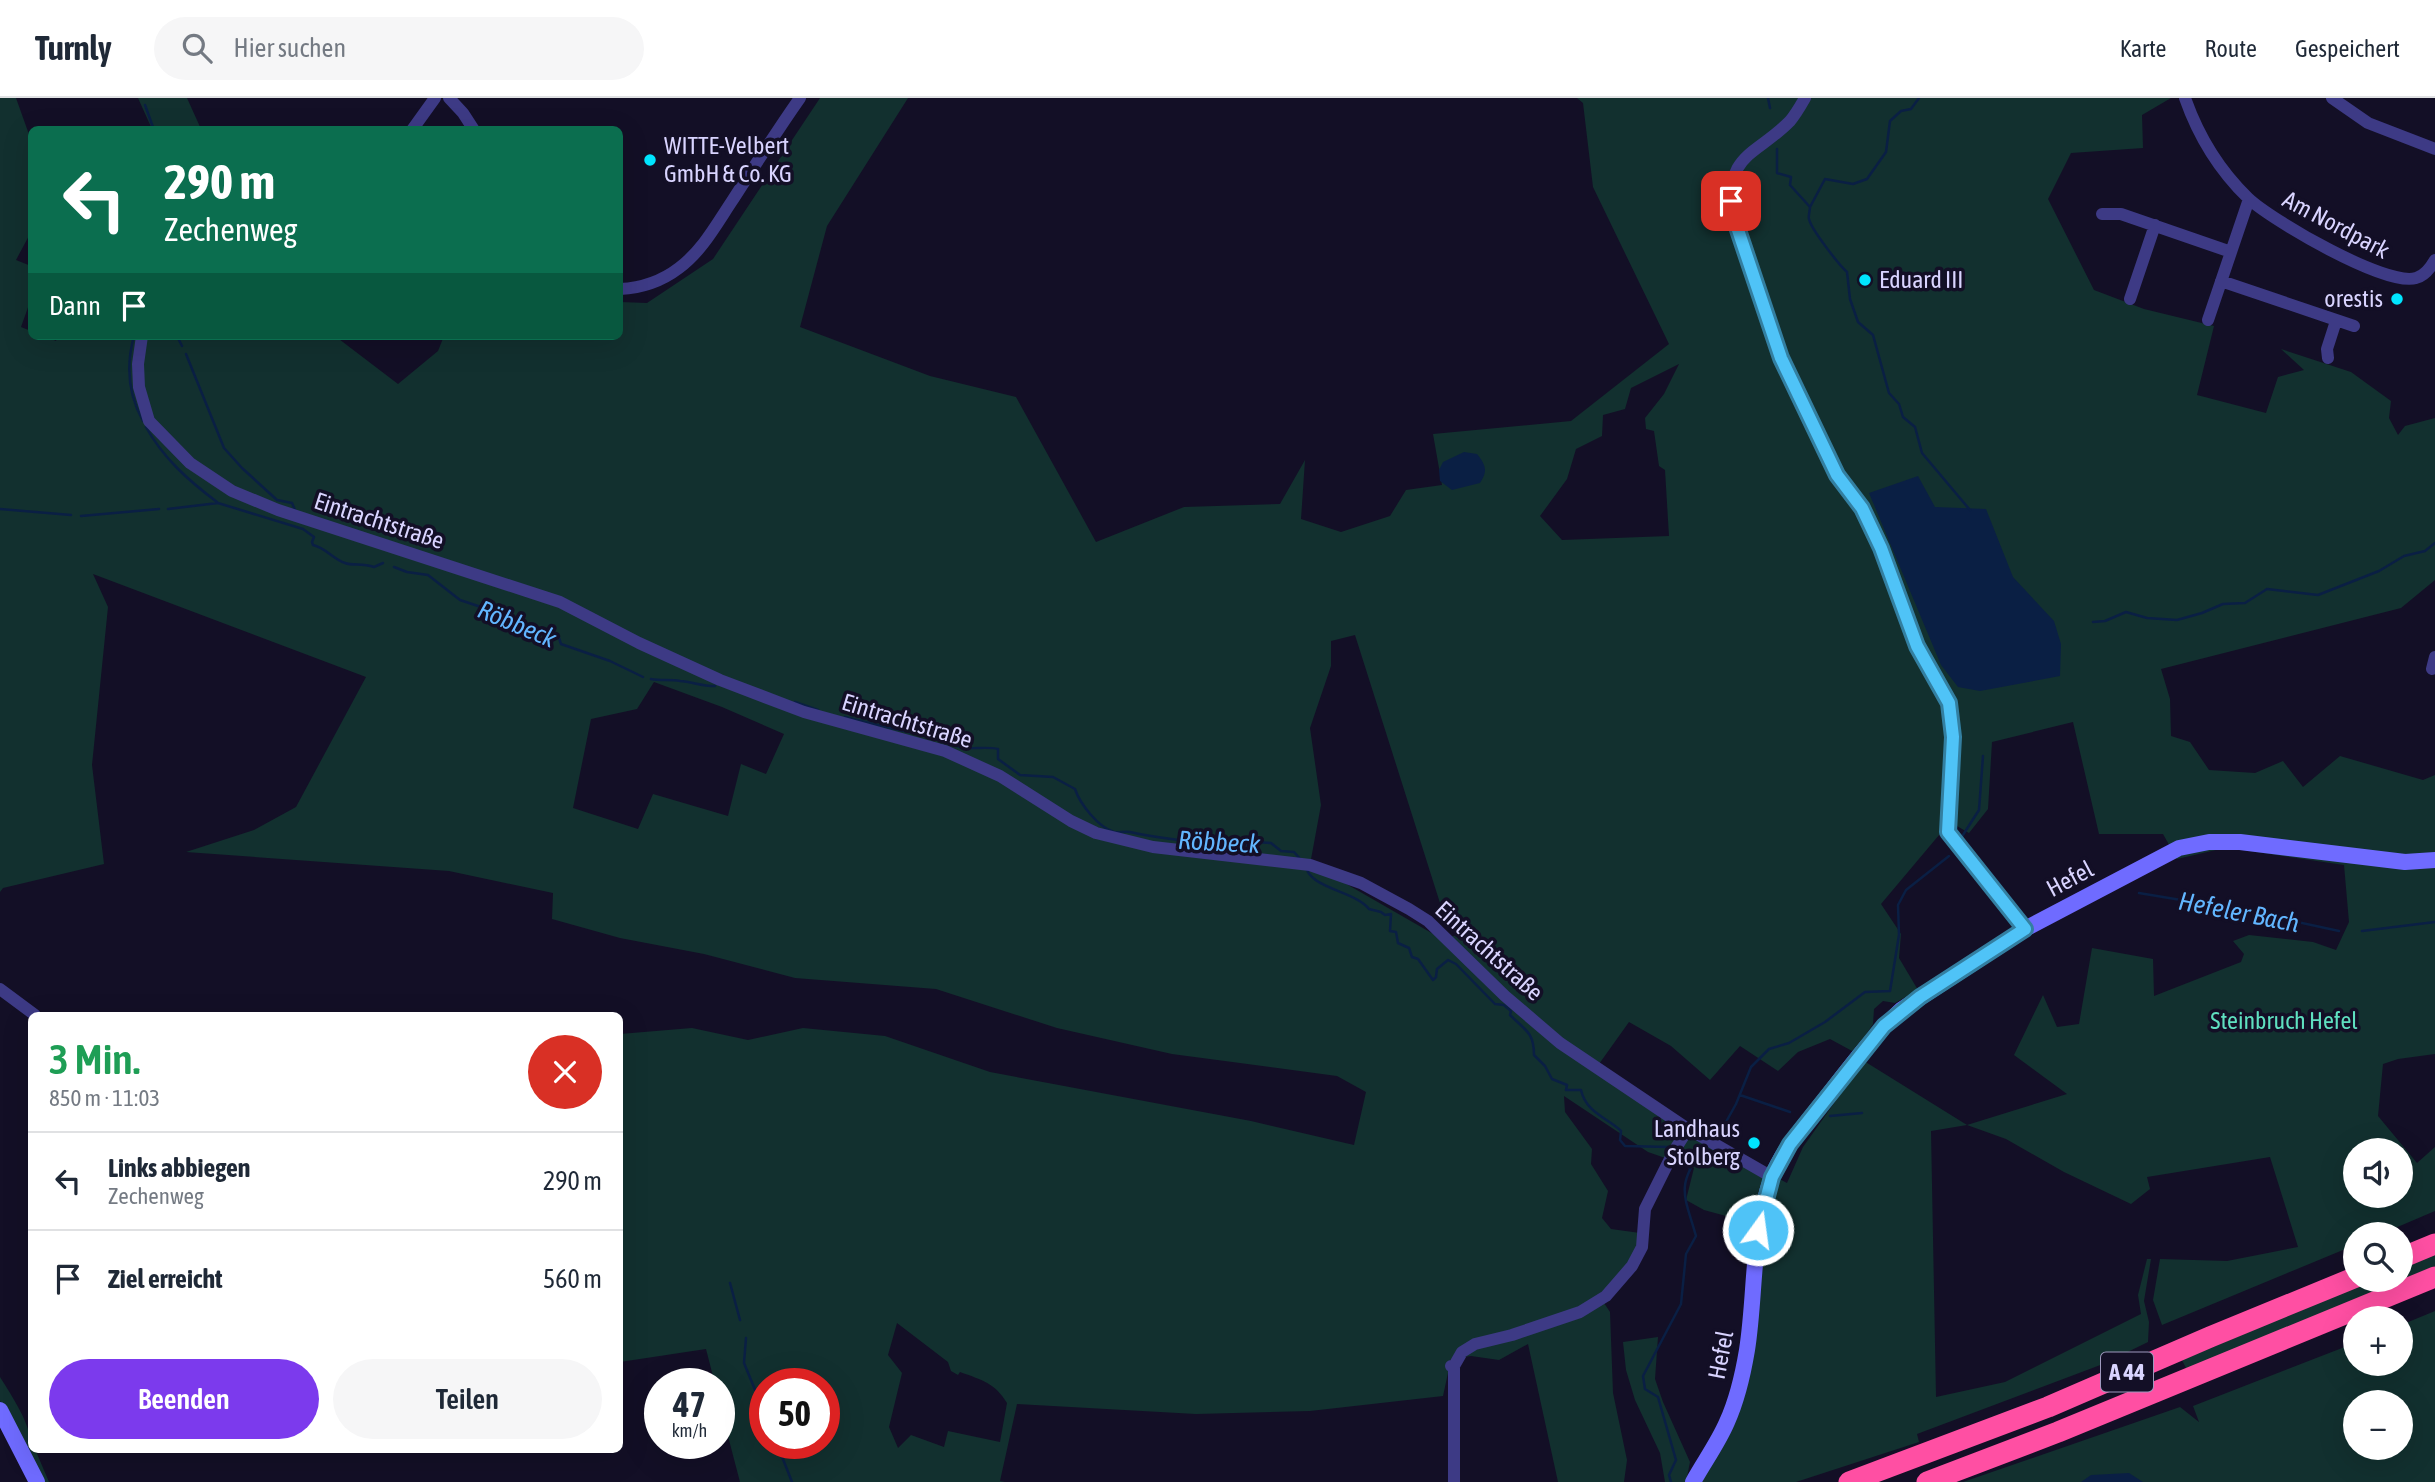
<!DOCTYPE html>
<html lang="de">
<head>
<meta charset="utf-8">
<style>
  body { margin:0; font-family:"Asap Condensed",sans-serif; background:#f6f6f7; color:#1f2937; height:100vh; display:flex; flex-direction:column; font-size:26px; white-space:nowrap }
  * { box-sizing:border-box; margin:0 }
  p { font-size:23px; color:#747a83 }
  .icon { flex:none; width:38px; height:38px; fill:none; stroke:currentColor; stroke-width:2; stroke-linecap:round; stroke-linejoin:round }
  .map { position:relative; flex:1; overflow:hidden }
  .panel { position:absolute; left:28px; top:914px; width:595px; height:441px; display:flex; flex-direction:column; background:#fff; border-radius:10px; box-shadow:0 7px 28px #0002 }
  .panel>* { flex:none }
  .hud { position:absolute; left:28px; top:28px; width:595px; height:214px; border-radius:10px; box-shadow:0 7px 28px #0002; background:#0b6e4f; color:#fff; overflow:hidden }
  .tools { position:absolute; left:2343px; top:1040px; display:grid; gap:14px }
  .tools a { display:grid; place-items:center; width:70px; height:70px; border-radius:50%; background:#fff; box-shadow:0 7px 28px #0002; font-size:35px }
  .speed { position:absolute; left:644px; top:1270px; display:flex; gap:14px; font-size:35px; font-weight:700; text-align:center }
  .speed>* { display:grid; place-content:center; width:91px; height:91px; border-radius:50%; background:#fff; box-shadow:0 7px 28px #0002; line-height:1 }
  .speed small { font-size:18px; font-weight:400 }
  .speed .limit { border:10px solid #d22; background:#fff; color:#111 }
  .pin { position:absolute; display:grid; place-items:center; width:60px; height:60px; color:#fff; margin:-30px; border-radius:14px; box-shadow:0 4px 10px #0006 }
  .me { position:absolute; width:77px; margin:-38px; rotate:14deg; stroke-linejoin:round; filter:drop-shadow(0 0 5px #0008) }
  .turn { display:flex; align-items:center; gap:24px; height:147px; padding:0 21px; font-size:32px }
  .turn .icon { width:91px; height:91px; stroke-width:2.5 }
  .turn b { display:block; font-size:49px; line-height:60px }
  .then { display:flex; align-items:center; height:66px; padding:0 21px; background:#0003; gap:14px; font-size:26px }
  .round { display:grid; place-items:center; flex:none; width:74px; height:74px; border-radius:37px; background:#f6f6f7 }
  .summary { display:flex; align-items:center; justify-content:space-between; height:119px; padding:0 21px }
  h1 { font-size:42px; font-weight:600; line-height:52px; color:#1e9e55 }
  .button { display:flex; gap:14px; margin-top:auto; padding:14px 21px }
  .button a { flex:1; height:80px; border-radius:42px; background:#7c3aed; color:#fff; font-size:28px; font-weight:600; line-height:80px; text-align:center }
  .button a+a { background:#f6f6f7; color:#1f2937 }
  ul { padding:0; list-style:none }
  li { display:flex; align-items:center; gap:21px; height:98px; padding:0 21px; border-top:2px solid #e0e1e3 }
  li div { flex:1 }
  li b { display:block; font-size:26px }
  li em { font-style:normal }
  header { display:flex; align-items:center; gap:42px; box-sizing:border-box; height:98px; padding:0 35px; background:#fff; border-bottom:2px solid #e0e1e3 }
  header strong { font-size:33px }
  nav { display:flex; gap:38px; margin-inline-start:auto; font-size:24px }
  .search { width:490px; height:63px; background:#f6f6f7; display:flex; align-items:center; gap:18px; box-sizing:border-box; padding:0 24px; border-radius:38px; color:#747a83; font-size:26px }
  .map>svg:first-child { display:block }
  .green { fill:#12302f; fill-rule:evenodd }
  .water { fill:#0a1f44 }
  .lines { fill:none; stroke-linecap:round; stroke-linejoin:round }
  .stream { stroke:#0a1f44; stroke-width:2.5 }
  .minor { stroke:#3d3a85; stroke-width:12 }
  .secondary { stroke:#6f6bff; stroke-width:16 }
  .motorway { stroke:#ff4fa3; stroke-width:21 }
  .route-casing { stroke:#337fa1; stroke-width:18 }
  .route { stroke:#4fc3f7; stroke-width:12 }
  .poi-dot { fill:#00e5ff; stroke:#130f26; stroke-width:2.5 }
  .labels { text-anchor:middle; stroke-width:7; stroke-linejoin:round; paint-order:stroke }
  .shield { fill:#130f26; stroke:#9e99be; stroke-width:2 }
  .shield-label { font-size:23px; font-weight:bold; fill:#d9d4ff }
  .poi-label { font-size:24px; fill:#d9d4ff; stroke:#130f26; text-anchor:start }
  .street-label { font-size:24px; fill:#d9d4ff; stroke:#130f26 }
  .park-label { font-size:24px; fill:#5fe0c0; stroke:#130f26 }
  .water-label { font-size:26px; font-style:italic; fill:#62b6ff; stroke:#130f26 }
</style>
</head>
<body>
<header>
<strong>Turnly</strong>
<div class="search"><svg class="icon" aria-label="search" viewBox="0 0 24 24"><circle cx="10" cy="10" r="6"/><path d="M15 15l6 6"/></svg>Hier suchen</div>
<nav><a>Karte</a><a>Route</a><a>Gespeichert</a></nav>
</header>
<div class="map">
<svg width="2435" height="1384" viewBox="0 0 2435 1384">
  <rect width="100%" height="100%" fill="#130f26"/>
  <path class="green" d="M0 0H16L31 42V134L16 162 31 168V201L21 229 31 233 32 238H44L56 243 58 238H335L398 286 438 253 444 238H620V204L647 205 713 161 820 0H908L827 128 800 229 930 278 1016 299 1096 444 1184 409 1280 406 1305 362 1301 421 1341 434 1390 418 1406 392 1442 387 1433 336 1571 323 1669 246 1593 89 1583 5 1577 0H2171L2142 17 2143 50 2071 55 2048 101 2094 192 2144 211 2214 228 2197 297 2266 315 2278 279 2304 272 2281 251 2351 274 2391 303 2389 320 2398 337 2405 328 2435 320V482L2401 510 2161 571 2170 601 2171 638 2190 644 2209 672 2255 675 2283 663 2303 689 2340 658 2423 682 2435 677V956L2398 961 2383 966 2378 1018 2417 1065 2435 1049V1113L2381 1136H2356L2355 1147 2162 1227 2153 1202 2160 1161 2227 1163 2298 1149 2270 1059 2147 1079 2150 1091 2131 1106 2064 1074 2006 1041 1967 1027 1931 1033 1936 1299 2005 1284 2141 1216 2138 1197 2147 1161H2151L2144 1203 2149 1224 2148 1244 2103 1266 1917 1336 1919 1344 1796 1384H1693L1732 1313 1759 1127 1704 1112 1686 1102 1694 1070 1648 1054 1564 998 1565 1014 1592 1051 1591 1066 1608 1093 1602 1120 1611 1131 1640 1135 1633 1161 1600 1199 1610 1214 1613 1295 1627 1362 1624 1384H1558L1528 1246 1499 1262 1471 1258 1451 1261 1443 1298 1310 1313 1196 1316 1017 1306 1000 1383 1005 1384H740L719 1304V1286H715L706 1251 620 1264V936L692 930 748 942 803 930 885 938 990 974 1251 1023 1354 1047 1366 994 1337 978 1172 956 1057 930 936 891 795 880 704 856 620 840 552 821 553 795 449 773 186 754 254 732 296 709 366 579 93 476 108 509 92 667 104 766 3 790 0 794ZM1679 266 1664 296 1645 320 1646 331 1654 333 1659 368 1665 372 1669 438 1562 442 1540 418 1567 381 1576 351 1602 338 1603 317 1625 311 1631 290ZM1355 537 1440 805 1461 836 1442 841 1329 776 1309 772 1321 707 1310 630 1331 568V543ZM654 584 722 609 784 636 766 676 741 666 728 718 653 696 638 731 573 710 591 621 637 611ZM2073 624 2099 736H2163L2177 761 2216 752H2242L2344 767 2349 824 2336 852 2313 844 2249 837 2233 843 2244 856 2241 864 2154 898 2153 861 2092 850 2079 926 2057 929 2043 897 2014 957 2067 996 1967 1027 1864 963 1803 1049 1787 1085 1716 1048 1594 973 1629 924 1671 948 1710 982 1740 948 1778 973 1798 954 1830 941 1854 954 1873 926 1874 911 1883 903 1895 905 1918 892 1899 860 1901 836 1881 806 1950 724 1969 735 1988 711 1992 644ZM2356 1052H2401V1097H2356ZM897 1225 948 1264 951 1273 958 1277 960 1274C982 1282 995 1285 1007 1305L1000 1344 948 1333 944 1349 911 1337 898 1350 889 1329 902 1275 888 1257ZM765 1286H824V1346H765Z
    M138 0H187L201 31H152Z
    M2435 1156V1168L2187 1272 2182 1262 2374 1181H2401V1170Z
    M2435 1213V1384H1963L2180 1309 2199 1324 2193 1308 2355 1245 2356 1265H2401V1227ZM2356 1304H2401V1349H2356Z
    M1658 1239 1655 1281 1663 1304 1690 1364 1686 1384H1665L1660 1355 1635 1302 1626 1272 1623 1244Z
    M0 1279C13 1300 31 1326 32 1351H35L49 1384H42L0 1303Z"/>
  <path class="water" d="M1464 354 1477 356C1486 367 1488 373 1480 385L1452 392 1440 383 1439 372 1443 364Z
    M1918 378 1935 409 1986 411 2013 479 2054 523 2061 546 2060 578 1980 593 1958 589 1941 567 1869 395Z
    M2129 1375 2143 1384H2081L2091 1377Z"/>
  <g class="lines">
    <path class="stream" d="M1768 0 1770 10
      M145 7 154 32
      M1777 51V75L1791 79 1790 87 1810 109C1810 112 1808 119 1809 121 1811 131 1839 167 1847 174L1850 201 1858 224 1873 237 1889 295 1899 306 1903 319 1915 329 1922 355 1970 412
      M1810 109 1825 81 1853 86 1867 81 1886 54 1890 23 1901 13 1911 11 1919 0
      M134 238C126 267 128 296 143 323
      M177 238 182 248
      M186 256 224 350 242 370 277 402 292 405 295 412
      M146 329C163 360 189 383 217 404
      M0 411 71 417
      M168 411 218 405 303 431 314 439 312 444 313 447C326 450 333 461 345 465 353 468 362 465 374 469L383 465
      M81 418 159 411
      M394 469 407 474 428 477 460 502 499 515 530 533 559 540 561 546 610 563 643 579
      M2093 524 2105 523 2126 514 2147 520 2177 522 2202 515 2223 506 2245 505 2267 491 2318 497 2379 473 2404 458 2425 453 2435 445
      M651 581C661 583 670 581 680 583 693 584 701 588 715 588
      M795 604 818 612
      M845 619C875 627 905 633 934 640 943 643 952 647 960 649 973 652 985 648 998 651V661L1020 677 1053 679 1075 691C1080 706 1098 729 1114 734 1119 735 1125 733 1130 734 1158 740 1186 743 1215 747 1224 748 1233 744 1242 748L1256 744 1271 745 1281 753 1294 754 1302 763
      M1961 740 1979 712 1983 658
      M1307 772C1315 791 1356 794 1369 811L1381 814 1385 817 1391 816 1390 833 1396 834 1398 845 1409 850 1412 859 1418 861 1433 882 1436 879 1437 871 1448 862 1456 866 1495 906 1504 907 1511 913 1510 917C1525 932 1534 934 1534 957L1545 968 1552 981 1567 987 1566 992H1581C1586 1015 1608 1020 1621 1033L1620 1042 1625 1048 1669 1049
      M2139 795 2247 813 2339 833
      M2362 833 2435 824
      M1740 997 1790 1014
      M1830 1018 1862 1015
      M1721 1033 1736 1006 1751 969 1769 951 1789 945 1825 924 1865 894 1890 893 1899 837 1898 807 1906 792 1949 758
      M1680 1055 1685 1060 1689 1070
      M730 1185 740 1222
      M746 1240 744 1265 765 1316
      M777 1346 792 1384
      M1671 1384 1669 1377 1676 1362 1658 1299 1645 1291 1643 1278 1681 1206 1686 1156 1696 1138C1685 1099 1675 1088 1702 1053"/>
    <path class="minor" d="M449 0 463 15 474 32
      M1805 0C1801 7 1796 16 1790 23 1756 58 1724 55 1733 117L1781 260 1837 377 1862 410 1881 450 1917 548 1949 605 1953 639 1948 735 2025 831
      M2185 0C2198 37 2219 72 2248 100 2271 122 2386 189 2416 180 2424 178 2431 169 2435 162
      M2332 0 2368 25 2435 51
      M412 32 435 0
      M2102 116H2121L2231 154
      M2221 183 2354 228
      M620 191C641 190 662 183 679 170 702 153 716 127 732 103 754 69 776 34 800 0
      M2130 201 2155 127
      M2208 222 2249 101
      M142 238 138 266 139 289 149 323 190 365 232 393 278 412 560 504 639 545 720 582 804 614 945 653 1000 678 1071 723 1096 735 1153 749 1310 767 1361 785 1409 811 1428 823 1505 898 1560 945 1685 1029 1772 1079
      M2328 260 2327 251 2336 223
      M2432 571 2435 559
      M0 891 35 917
      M1451 1268H1454L1462 1254 1475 1246 1512 1237 1580 1214 1606 1198 1632 1168 1642 1149 1645 1111 1674 1053 1688 1031
      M1454 1268V1384"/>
    <path class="secondary" d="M0 1312 37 1384
      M1693 1384C1704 1364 1718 1345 1727 1324 1737 1302 1743 1276 1747 1252 1756 1195 1751 1135 1772 1079 1783 1051 1804 1028 1822 1005 1847 973 1871 940 1901 912L2025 831 2179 750 2209 744H2240L2405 764 2435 762"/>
    <path class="motorway" d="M2401 1160 2435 1146
      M1849 1384 2048 1309 2210 1239 2356 1179
      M1927 1384 2058 1334 2435 1179"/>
  </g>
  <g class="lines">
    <g class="route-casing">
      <path id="route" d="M1731 103 1733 117 1781 260 1837 377 1862 410 1881 450 1917 548 1949 605 1953 639 1948 734 2025 831 1920 899 1884 928 1790 1046 1772 1079 1758 1132"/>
    </g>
    <use href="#route" class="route"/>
  </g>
  <g class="poi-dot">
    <circle cx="650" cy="62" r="7"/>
    <circle cx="1865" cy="182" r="7"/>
    <circle cx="2397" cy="201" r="7"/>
    <circle cx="1754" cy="1045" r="7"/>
  </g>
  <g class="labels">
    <rect class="shield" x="2101" y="1254.5" width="52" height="39" rx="5"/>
    <g class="shield-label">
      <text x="2127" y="1282">A 44</text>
    </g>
    <g class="poi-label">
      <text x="664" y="56">WITTE-Velbert<tspan x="664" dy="28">GmbH &amp; Co. KG</tspan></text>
      <text x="1879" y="190">Eduard III</text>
      <text x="2383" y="209" text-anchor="end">orestis</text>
      <text x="1740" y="1039" text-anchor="end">Landhaus<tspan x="1740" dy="28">Stolberg</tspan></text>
    </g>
    <g class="street-label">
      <text transform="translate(2336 127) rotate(28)" y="8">Am Nordpark</text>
      <text transform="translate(379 423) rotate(18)" y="8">Eintrachtstraße</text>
      <text transform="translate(907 623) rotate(17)" y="8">Eintrachtstraße</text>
      <text transform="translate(2070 781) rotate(-28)" y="8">Hefel</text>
      <text transform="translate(1489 853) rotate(42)" y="8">Eintrachtstraße</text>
      <text transform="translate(1721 1257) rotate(-79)" y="8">Hefel</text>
    </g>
    <g class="park-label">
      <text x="2284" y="931">Steinbruch Hefel</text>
    </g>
    <g class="water-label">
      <text transform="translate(517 526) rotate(23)" y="9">Röbbeck</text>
      <text transform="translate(1219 744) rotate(3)" y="9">Röbbeck</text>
      <text transform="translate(2239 814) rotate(11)" y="9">Hefeler Bach</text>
    </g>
  </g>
</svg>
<div class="tools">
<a><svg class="icon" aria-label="sound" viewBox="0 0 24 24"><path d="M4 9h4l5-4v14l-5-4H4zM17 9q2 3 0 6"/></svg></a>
<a><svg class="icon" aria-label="search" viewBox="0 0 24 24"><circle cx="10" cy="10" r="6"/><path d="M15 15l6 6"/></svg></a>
<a>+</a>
<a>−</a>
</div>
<div class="speed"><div>47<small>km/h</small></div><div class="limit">50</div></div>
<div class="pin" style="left:1731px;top:103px;background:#d93025"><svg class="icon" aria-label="arrive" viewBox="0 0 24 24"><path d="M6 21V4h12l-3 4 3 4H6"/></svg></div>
<svg class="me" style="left:1758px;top:1132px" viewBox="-20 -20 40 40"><circle r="17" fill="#4fc3f7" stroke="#fff" stroke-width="3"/><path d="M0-11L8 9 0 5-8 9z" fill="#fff"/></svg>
<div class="hud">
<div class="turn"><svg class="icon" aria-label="left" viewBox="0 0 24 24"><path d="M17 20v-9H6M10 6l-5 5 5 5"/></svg><div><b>290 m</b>Zechenweg</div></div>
<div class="then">Dann<svg class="icon" aria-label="arrive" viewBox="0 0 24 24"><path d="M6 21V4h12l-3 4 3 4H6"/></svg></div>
</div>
<section class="panel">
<div class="summary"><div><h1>3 Min.</h1><p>850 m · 11:03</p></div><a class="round" style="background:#d93025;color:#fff"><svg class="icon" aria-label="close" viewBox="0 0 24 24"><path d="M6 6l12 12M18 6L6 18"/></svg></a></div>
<ul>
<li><svg class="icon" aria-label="left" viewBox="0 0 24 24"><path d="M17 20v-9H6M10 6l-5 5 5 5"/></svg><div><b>Links abbiegen</b><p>Zechenweg</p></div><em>290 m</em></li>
<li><svg class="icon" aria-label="arrive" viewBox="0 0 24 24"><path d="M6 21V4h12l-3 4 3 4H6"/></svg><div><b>Ziel erreicht</b></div><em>560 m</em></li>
</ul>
<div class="button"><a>Beenden</a><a>Teilen</a></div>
</section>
</div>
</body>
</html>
